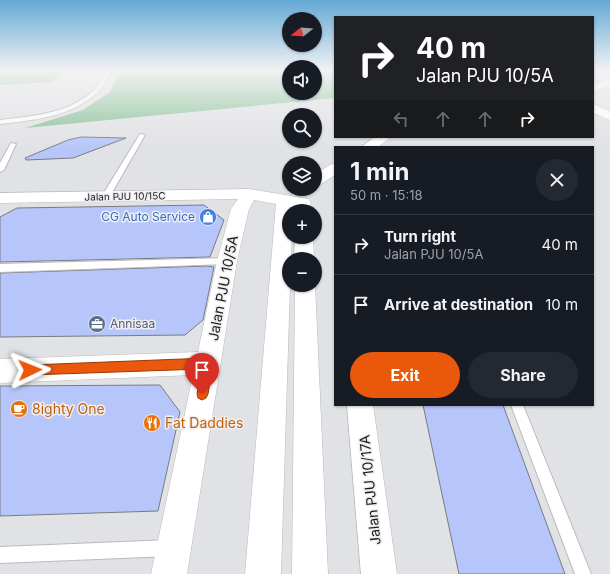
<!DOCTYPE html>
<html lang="en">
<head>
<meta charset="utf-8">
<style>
  body { margin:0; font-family:Inter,sans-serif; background:#242831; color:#f1f3f6; height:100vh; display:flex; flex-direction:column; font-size:15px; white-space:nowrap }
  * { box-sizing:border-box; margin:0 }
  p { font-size:13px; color:#9ea1a6 }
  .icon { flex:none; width:22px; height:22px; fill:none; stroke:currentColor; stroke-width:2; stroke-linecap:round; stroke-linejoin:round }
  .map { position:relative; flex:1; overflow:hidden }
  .drawer { position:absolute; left:334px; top:146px; width:260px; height:260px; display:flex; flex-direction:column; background:#171b24; border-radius:0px; box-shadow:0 1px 3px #0004 }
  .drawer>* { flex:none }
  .guide { position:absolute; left:334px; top:16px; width:260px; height:122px; border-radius:0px; box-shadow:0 1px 3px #0004; background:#202124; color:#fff; overflow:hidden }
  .needle { width:26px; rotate:253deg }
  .tools { position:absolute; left:282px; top:12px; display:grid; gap:8px }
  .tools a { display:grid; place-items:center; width:40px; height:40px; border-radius:50%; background:#171b24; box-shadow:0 1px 3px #0004; font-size:20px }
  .pin { position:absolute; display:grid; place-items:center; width:34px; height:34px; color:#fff; margin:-41px -17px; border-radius:50% 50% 50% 0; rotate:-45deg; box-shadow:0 0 4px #0007 }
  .pin .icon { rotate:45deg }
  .me { position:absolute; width:44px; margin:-22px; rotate:88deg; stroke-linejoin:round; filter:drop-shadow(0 0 3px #0008) }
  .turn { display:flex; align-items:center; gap:14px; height:84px; padding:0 16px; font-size:18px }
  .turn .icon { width:52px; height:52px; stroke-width:2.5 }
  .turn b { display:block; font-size:28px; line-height:34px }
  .lanes { display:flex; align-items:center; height:38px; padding:0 16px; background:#0003; justify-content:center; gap:20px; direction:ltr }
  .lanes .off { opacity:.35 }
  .round { display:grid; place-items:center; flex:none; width:42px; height:42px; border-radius:21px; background:#242831 }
  .overview { display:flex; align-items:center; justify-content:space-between; height:68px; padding:0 16px }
  h1 { font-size:24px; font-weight:700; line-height:30px }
  .primary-button { display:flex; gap:8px; margin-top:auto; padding:8px 16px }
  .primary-button a { flex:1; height:46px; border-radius:24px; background:#ea580c; color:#fff; font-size:16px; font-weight:700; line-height:46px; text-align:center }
  .primary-button a+a { background:#242831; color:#f1f3f6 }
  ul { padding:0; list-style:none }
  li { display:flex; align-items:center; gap:12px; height:60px; padding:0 16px; border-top:1px solid #363941 }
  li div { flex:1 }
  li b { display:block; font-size:15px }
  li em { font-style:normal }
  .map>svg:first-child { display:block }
  .green { fill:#86bf94 }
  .building { fill:#b6c6fa; stroke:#7b7b7e }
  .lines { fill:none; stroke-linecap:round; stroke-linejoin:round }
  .service-casing { stroke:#bababd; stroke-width:2 }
  .minor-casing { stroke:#bababd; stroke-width:1 }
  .service { fill:#fff; fill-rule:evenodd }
  .minor { fill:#fff; fill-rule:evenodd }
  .route { fill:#ea580c; stroke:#983908 }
  .labels { text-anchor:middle; stroke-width:3; stroke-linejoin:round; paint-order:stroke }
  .far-street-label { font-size:10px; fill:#1c1c1d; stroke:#efeff2 }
  .shop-label { font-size:12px; fill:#366cbe; stroke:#efeff2; text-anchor:end }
  .service-label { font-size:12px; fill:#4e5e75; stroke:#efeff2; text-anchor:start }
  .near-street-label { font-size:14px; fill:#1c1c1d; stroke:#efeff2 }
  .near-food-label { font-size:14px; fill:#c56008; stroke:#efeff2; text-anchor:start }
</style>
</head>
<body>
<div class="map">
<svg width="610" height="574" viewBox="0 0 610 574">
  <rect width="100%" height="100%" fill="#e1e2e5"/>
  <path class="green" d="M0 70H64L53 82 0 85Z
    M120 70H289V93H315V70H335V98L25 128 83 110 110 92Z"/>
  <path class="building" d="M81 137 126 138 73 158 26 160 25 158 68 140Z
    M204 205 224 220 210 257 0 262V217L17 208Z
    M207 266 214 267 203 320 185 335 0 337V273Z
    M160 385 180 412 158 511 0 516V386Z
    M423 405H503L565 574H459Z"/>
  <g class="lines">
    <g class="service-casing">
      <path id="service" d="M108 70H112C108 77 105 85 99 91 73 117 34 120 0 124V120C33 116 71 114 96 88 101 83 104 76 108 70Z
        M593 75 610 81V83L593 79Z
        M140 134 145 135 110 196 109 198H103L102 196Z
        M11 143 16 144 4 170 0 172V163Z
        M227 258 232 261 227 264 0 272V264Z
        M511 405H523L591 574H575Z
        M170 540 176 542 178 548 176 554 170 556 0 563V547Z"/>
    </g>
    <g class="minor-casing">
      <path id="minor" d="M610 79V86L593 92V85Z
        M593 104 610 111V120L593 113Z
        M375 137H391L378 147H361Z
        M335 163V175L321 184 315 186V174L330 165Z
        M249 189 309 199 311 203 309 207 303 208 293 207V211H289V237H292L291 259H289V285H290L281 574H245L276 204 254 200 249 209 237 261 187 574H151L193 375 0 383V359L198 352 217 261 231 209 238 199 0 203V193Z
        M295 237H313L314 259H294Z
        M315 284 328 574H292L295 285Z
        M347 405H373L397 574H361Z"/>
    </g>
    <use href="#service" class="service"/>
    <use href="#minor" class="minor"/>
  </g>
  <linearGradient id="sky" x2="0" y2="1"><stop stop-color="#63a9d5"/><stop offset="0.47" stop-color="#f2f2f3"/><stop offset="1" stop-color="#f2f2f3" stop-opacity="0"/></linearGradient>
  <rect width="610" height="150" fill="url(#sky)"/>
  <path class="route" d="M208 358 212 360 213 363 208 394 206 398 202 400 198 398 197 394 202 369 30 375 26 373 24 370 26 366 30 365Z"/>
  <defs>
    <g id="shop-disc" transform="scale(0.9)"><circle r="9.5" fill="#3f7fe0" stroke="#efeff2"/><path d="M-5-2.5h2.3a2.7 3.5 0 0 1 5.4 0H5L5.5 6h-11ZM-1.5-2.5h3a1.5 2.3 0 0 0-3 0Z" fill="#fff"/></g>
    <g id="office-disc" transform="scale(0.9)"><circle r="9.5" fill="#5c6f8a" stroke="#efeff2"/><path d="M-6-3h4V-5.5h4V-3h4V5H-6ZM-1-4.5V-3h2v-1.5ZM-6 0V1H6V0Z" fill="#fff"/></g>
    <g id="cafe-disc" transform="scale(0.9)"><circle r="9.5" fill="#e8710a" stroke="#efeff2"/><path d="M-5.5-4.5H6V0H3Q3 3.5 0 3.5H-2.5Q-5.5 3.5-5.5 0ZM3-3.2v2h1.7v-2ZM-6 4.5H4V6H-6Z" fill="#fff"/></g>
    <g id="restaurant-disc" transform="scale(0.9)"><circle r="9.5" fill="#e8710a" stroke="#efeff2"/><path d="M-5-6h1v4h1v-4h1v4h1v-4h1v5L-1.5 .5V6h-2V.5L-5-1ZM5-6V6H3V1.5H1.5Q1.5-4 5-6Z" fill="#fff"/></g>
  </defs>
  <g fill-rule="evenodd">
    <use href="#shop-disc" x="208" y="217"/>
    <use href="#office-disc" x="97" y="324"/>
    <use href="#cafe-disc" x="19" y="409"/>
    <use href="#restaurant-disc" x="152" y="423"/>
  </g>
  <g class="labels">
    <g class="far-street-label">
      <text transform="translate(125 196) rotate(-1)" y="4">Jalan PJU 10/15C</text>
    </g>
    <g class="shop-label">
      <text x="195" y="221">CG Auto Service</text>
    </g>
    <g class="service-label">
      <text x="110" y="328">Annisaa</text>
    </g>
    <g class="near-street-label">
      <text transform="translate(223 288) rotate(-79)" y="5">Jalan PJU 10/5A</text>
      <text transform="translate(370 490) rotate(-96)" y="5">Jalan PJU 10/17A</text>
    </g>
    <g class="near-food-label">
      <text x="32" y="414">8ighty One</text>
      <text x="165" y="428">Fat Daddies</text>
    </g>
  </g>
</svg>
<div class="tools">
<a><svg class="needle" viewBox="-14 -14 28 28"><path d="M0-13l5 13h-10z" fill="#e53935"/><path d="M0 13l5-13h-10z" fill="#9ea1a6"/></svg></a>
<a><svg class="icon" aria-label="sound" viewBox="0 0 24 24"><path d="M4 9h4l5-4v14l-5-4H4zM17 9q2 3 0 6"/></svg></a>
<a><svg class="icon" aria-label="search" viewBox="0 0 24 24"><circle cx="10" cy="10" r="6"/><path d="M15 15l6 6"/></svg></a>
<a><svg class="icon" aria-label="layers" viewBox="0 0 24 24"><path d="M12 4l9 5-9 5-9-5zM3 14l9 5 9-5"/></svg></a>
<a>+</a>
<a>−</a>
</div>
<div class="pin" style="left:202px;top:394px;background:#d93025"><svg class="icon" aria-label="arrive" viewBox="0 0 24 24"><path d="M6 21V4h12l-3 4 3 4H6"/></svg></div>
<svg class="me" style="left:30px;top:370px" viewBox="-20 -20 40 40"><path d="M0-17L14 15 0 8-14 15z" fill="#ea580c" stroke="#fff" stroke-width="4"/></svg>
<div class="guide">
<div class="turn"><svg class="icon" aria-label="right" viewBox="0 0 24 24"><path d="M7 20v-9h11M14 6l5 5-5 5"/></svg><div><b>40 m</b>Jalan PJU 10/5A</div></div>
<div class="lanes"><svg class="icon off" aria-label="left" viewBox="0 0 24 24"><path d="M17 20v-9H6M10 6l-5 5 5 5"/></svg><svg class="icon off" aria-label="ahead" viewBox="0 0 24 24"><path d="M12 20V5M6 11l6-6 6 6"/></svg><svg class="icon off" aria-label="ahead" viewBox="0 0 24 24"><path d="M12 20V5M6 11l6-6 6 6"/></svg><svg class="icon" aria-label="right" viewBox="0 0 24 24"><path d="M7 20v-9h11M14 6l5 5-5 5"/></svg></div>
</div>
<section class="drawer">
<div class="overview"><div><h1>1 min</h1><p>50 m · 15:18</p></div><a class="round"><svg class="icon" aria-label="close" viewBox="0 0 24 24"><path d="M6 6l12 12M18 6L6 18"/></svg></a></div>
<ul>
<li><svg class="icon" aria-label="right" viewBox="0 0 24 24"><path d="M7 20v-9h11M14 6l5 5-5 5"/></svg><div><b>Turn right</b><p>Jalan PJU 10/5A</p></div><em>40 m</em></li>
<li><svg class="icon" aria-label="arrive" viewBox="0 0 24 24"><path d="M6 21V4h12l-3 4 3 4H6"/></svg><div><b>Arrive at destination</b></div><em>10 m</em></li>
</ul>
<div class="primary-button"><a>Exit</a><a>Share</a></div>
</section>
</div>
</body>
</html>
